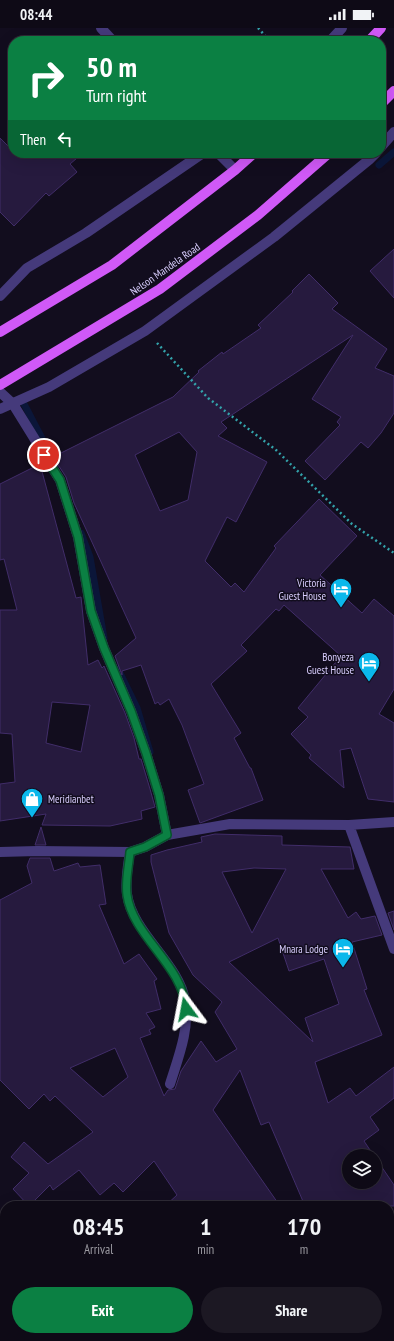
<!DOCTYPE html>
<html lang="en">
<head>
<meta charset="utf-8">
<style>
  body { margin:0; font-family:"PT Sans Narrow",sans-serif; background:#1c1823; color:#f1f3f6; height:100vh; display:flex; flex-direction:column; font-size:15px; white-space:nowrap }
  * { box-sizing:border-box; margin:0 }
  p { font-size:13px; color:#9b9aa1 }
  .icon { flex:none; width:22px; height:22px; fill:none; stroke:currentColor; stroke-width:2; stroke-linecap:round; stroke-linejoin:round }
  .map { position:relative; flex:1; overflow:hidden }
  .details { position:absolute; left:0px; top:1173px; width:394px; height:140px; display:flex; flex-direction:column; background:#0e0a16; border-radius:16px 16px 0 0; box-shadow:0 4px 16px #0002,0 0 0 1px #2e2b35 }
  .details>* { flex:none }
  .banner { position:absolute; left:8px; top:8px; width:378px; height:122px; border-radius:16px; box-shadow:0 4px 16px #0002,0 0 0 1px #2e2b35; background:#0b8043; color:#fff; overflow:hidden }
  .buttons { position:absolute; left:342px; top:1121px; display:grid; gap:8px }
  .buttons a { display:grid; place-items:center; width:40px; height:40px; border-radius:50%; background:#0e0a16; box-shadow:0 4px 16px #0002,0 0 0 1px #2e2b35; font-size:20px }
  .pin { position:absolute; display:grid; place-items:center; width:34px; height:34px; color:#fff; margin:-17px; border:2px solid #fff; border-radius:50%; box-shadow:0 1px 4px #0007 }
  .me { position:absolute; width:44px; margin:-22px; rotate:347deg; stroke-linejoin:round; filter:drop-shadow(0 0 3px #0008) }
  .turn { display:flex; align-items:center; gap:14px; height:84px; padding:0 12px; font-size:18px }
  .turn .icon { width:52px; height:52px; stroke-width:2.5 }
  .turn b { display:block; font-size:28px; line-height:34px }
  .then { display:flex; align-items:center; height:38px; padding:0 12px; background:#0003; gap:8px; font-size:15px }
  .eta { display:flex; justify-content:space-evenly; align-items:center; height:68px; text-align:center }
  .eta b { font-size:24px; font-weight:700; line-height:28px }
  .button { display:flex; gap:8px; margin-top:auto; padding:8px 12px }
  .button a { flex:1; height:46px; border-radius:24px; background:#0b8043; color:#fff; font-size:16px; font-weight:700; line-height:46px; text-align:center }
  .button a+a { background:#1c1823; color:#f1f3f6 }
  .status { display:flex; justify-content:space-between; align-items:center; height:28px; padding:0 20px; background:#0e0a16; direction:ltr }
  .status svg { height:11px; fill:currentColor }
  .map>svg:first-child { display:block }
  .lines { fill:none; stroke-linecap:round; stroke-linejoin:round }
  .stream { stroke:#0b1639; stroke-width:7 }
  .building { fill:#261a3e; stroke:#412d69; fill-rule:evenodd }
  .path { stroke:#33a3ab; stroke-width:2.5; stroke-dasharray:2 3; stroke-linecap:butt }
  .lane { stroke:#453a7b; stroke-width:10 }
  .street { stroke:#453a7b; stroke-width:10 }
  .primary { stroke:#d059f7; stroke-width:10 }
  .route-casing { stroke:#07532c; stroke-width:10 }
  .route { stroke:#0b8043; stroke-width:7 }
  .labels { text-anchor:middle; stroke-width:3; stroke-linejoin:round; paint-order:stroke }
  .street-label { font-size:11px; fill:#d8cdfd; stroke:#120d1e }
  .poi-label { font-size:11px; fill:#d8cdfd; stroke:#120d1e; text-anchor:end }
</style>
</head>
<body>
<div class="status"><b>08:44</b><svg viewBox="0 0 49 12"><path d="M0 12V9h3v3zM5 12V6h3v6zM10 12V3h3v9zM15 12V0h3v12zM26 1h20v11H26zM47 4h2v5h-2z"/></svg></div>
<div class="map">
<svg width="394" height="1313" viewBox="0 0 394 1313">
  <rect width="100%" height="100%" fill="#120d1e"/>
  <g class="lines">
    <path class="stream" d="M379 137 394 124
      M23 374 56 437
      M81 505 90 529 104 610
      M118 641 137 680 150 724"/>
  </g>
  <path class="building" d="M0 110 13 123V125H83L70 136 77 144 49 168 46 165 14 198 0 184Z
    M394 221V270L370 243Z
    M309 246 338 275 332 281 387 321 375 340 394 348V385L381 405 368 420 361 414 325 452 305 433 340 397 337 394 341 389 312 371 353 307 221 394 227 400 218 408 267 434 236 494 227 489 205 533 231 559 235 555 244 564 276 520 274 518 319 471 357 508 320 547 362 585 374 571 394 588V661L379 686 394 695V774L368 771 351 720 340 722 344 760 309 730 311 727 291 706 308 689 298 680 341 628 284 577 279 583 276 581 241 617 247 623 211 656 241 705 234 710 250 740H251L263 772 200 795 188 762 204 756 182 697 169 671 160 677 158 674 155 676 141 637 122 643V647L115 628 136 610 74 475 66 449 53 429 173 369 199 344 198 343 222 324 223 326 261 300 258 297 293 264 292 263ZM179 404 197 424 188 472 160 483 135 427Z
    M40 436 76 570 81 569 88 637 98 632 102 640 104 638 125 685 134 710 139 731H141L150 761 155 779 141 783 142 791 110 798 42 797 46 786 0 793V756L15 754 12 706 0 705V582H17L4 531 0 532V456ZM52 674 90 677 81 724 46 715Z
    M41 799 46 817H35Z
    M215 806 282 808V817L350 819 354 841H321L348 890 356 884 361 891 375 888 382 907 352 914 367 961 364 962 382 1007 315 1034 328 1075 350 1060 356 1068 394 1039V1070L370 1089 379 1102 364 1113 374 1128H349V1154H375V1129L394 1157V1178H305L269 1094 261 1097 240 1042 213 1082 280 1178H165L177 1167 154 1133 123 1164 114 1155 100 1167 79 1142 53 1162 50 1157 29 1178 13 1161 29 1145 11 1129 24 1114 48 1136 93 1104 55 1068 50 1073 44 1066 29 1081 0 1052V872L32 855 27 838 30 830H50L54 843 78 835 80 839 100 837 106 876 99 877 124 936 139 926 157 951 154 953 161 981 146 985 155 999 149 1002 151 1006 140 1010 164 1068 168 1062 175 1061 181 1043 201 1013 216 1034 237 1021 215 984 222 974 193 947 169 905 151 834V827L167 822 202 814 201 809ZM254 840 286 841 252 905 222 844ZM278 910 289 943 324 931 339 976 305 990 313 1014 229 934ZM115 1020 128 1049 103 1069 70 1040Z
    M394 883V902L388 885Z"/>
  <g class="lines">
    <path class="path" d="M258 0 270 13
      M157 315 208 370 276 422 352 496 394 525"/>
    <path class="lane" d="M101 0 113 13
      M218 125 235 142"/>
    <path class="street" d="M330 13 342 0
      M381 119 394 104
      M0 268 27 240 86 205 203 125
      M0 364 13 376 60 452 78 509 91 583 104 620 131 683 146 725 159 767 167 807
      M0 381 49 359 145 303 274 209 370 131 376 125
      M349 797 394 921
      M0 824 37 823 130 824 145 819 167 807 230 796 349 797 394 794
      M130 824C128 837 125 853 127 866 132 905 180 936 185 973 190 1001 178 1030 170 1056"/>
    <path class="primary" d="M369 13 381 0
      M381 76 394 63
      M0 304 112 237 235 142 254 125
      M0 357 160 261 258 187 329 125"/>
  </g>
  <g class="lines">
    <g class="route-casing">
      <path id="route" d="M44 427 60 452 78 509 91 583 104 620 131 683 146 725 159 767 167 807 145 819 130 824C129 837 125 853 127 867 133 909 183 937 186 981"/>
    </g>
    <use href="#route" class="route"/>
  </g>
  <defs>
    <g id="hotel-pin" transform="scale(1.15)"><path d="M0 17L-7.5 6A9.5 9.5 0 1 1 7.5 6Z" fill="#0bb8eb" stroke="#120d1e"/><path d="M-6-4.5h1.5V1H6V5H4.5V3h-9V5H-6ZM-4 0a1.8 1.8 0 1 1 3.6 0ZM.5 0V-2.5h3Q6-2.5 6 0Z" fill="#fff"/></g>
    <g id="shop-pin" transform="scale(1.15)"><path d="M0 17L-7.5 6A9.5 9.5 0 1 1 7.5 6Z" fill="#0bb8eb" stroke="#120d1e"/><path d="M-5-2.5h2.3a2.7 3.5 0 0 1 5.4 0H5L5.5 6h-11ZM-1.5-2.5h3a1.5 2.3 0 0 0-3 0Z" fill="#fff"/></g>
  </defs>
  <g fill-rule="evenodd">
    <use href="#hotel-pin" x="341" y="561"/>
    <use href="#hotel-pin" x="369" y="635"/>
    <use href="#shop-pin" x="32" y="771"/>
    <use href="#hotel-pin" x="343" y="921"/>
  </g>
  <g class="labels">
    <g class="street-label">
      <text transform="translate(165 241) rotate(-35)" y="4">Nelson Mandela Road</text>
    </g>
    <g class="poi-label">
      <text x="326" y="559">Victoria<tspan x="326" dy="13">Guest House</tspan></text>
      <text x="354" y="633">Bonyeza<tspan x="354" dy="13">Guest House</tspan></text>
      <text x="48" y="775" text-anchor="start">Meridianbet</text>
      <text x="328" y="925">Mnara Lodge</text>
    </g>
  </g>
</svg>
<div class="buttons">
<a><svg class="icon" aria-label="layers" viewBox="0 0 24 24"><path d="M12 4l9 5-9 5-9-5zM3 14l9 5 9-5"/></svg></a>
</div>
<div class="pin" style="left:44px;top:427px;background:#d93025"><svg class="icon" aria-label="arrive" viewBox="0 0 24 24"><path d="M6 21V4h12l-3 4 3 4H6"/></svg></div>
<svg class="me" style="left:186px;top:981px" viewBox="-20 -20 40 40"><path d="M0-17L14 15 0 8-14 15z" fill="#0b8043" stroke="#fff" stroke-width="4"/></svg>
<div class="banner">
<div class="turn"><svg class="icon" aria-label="right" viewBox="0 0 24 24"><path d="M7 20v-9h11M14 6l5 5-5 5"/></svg><div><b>50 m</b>Turn right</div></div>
<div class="then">Then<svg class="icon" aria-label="left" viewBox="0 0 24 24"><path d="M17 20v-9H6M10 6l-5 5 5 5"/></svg></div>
</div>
<section class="details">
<div class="eta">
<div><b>08:45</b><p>Arrival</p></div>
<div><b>1</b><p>min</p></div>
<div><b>170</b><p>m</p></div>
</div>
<div class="button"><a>Exit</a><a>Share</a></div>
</section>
</div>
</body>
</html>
